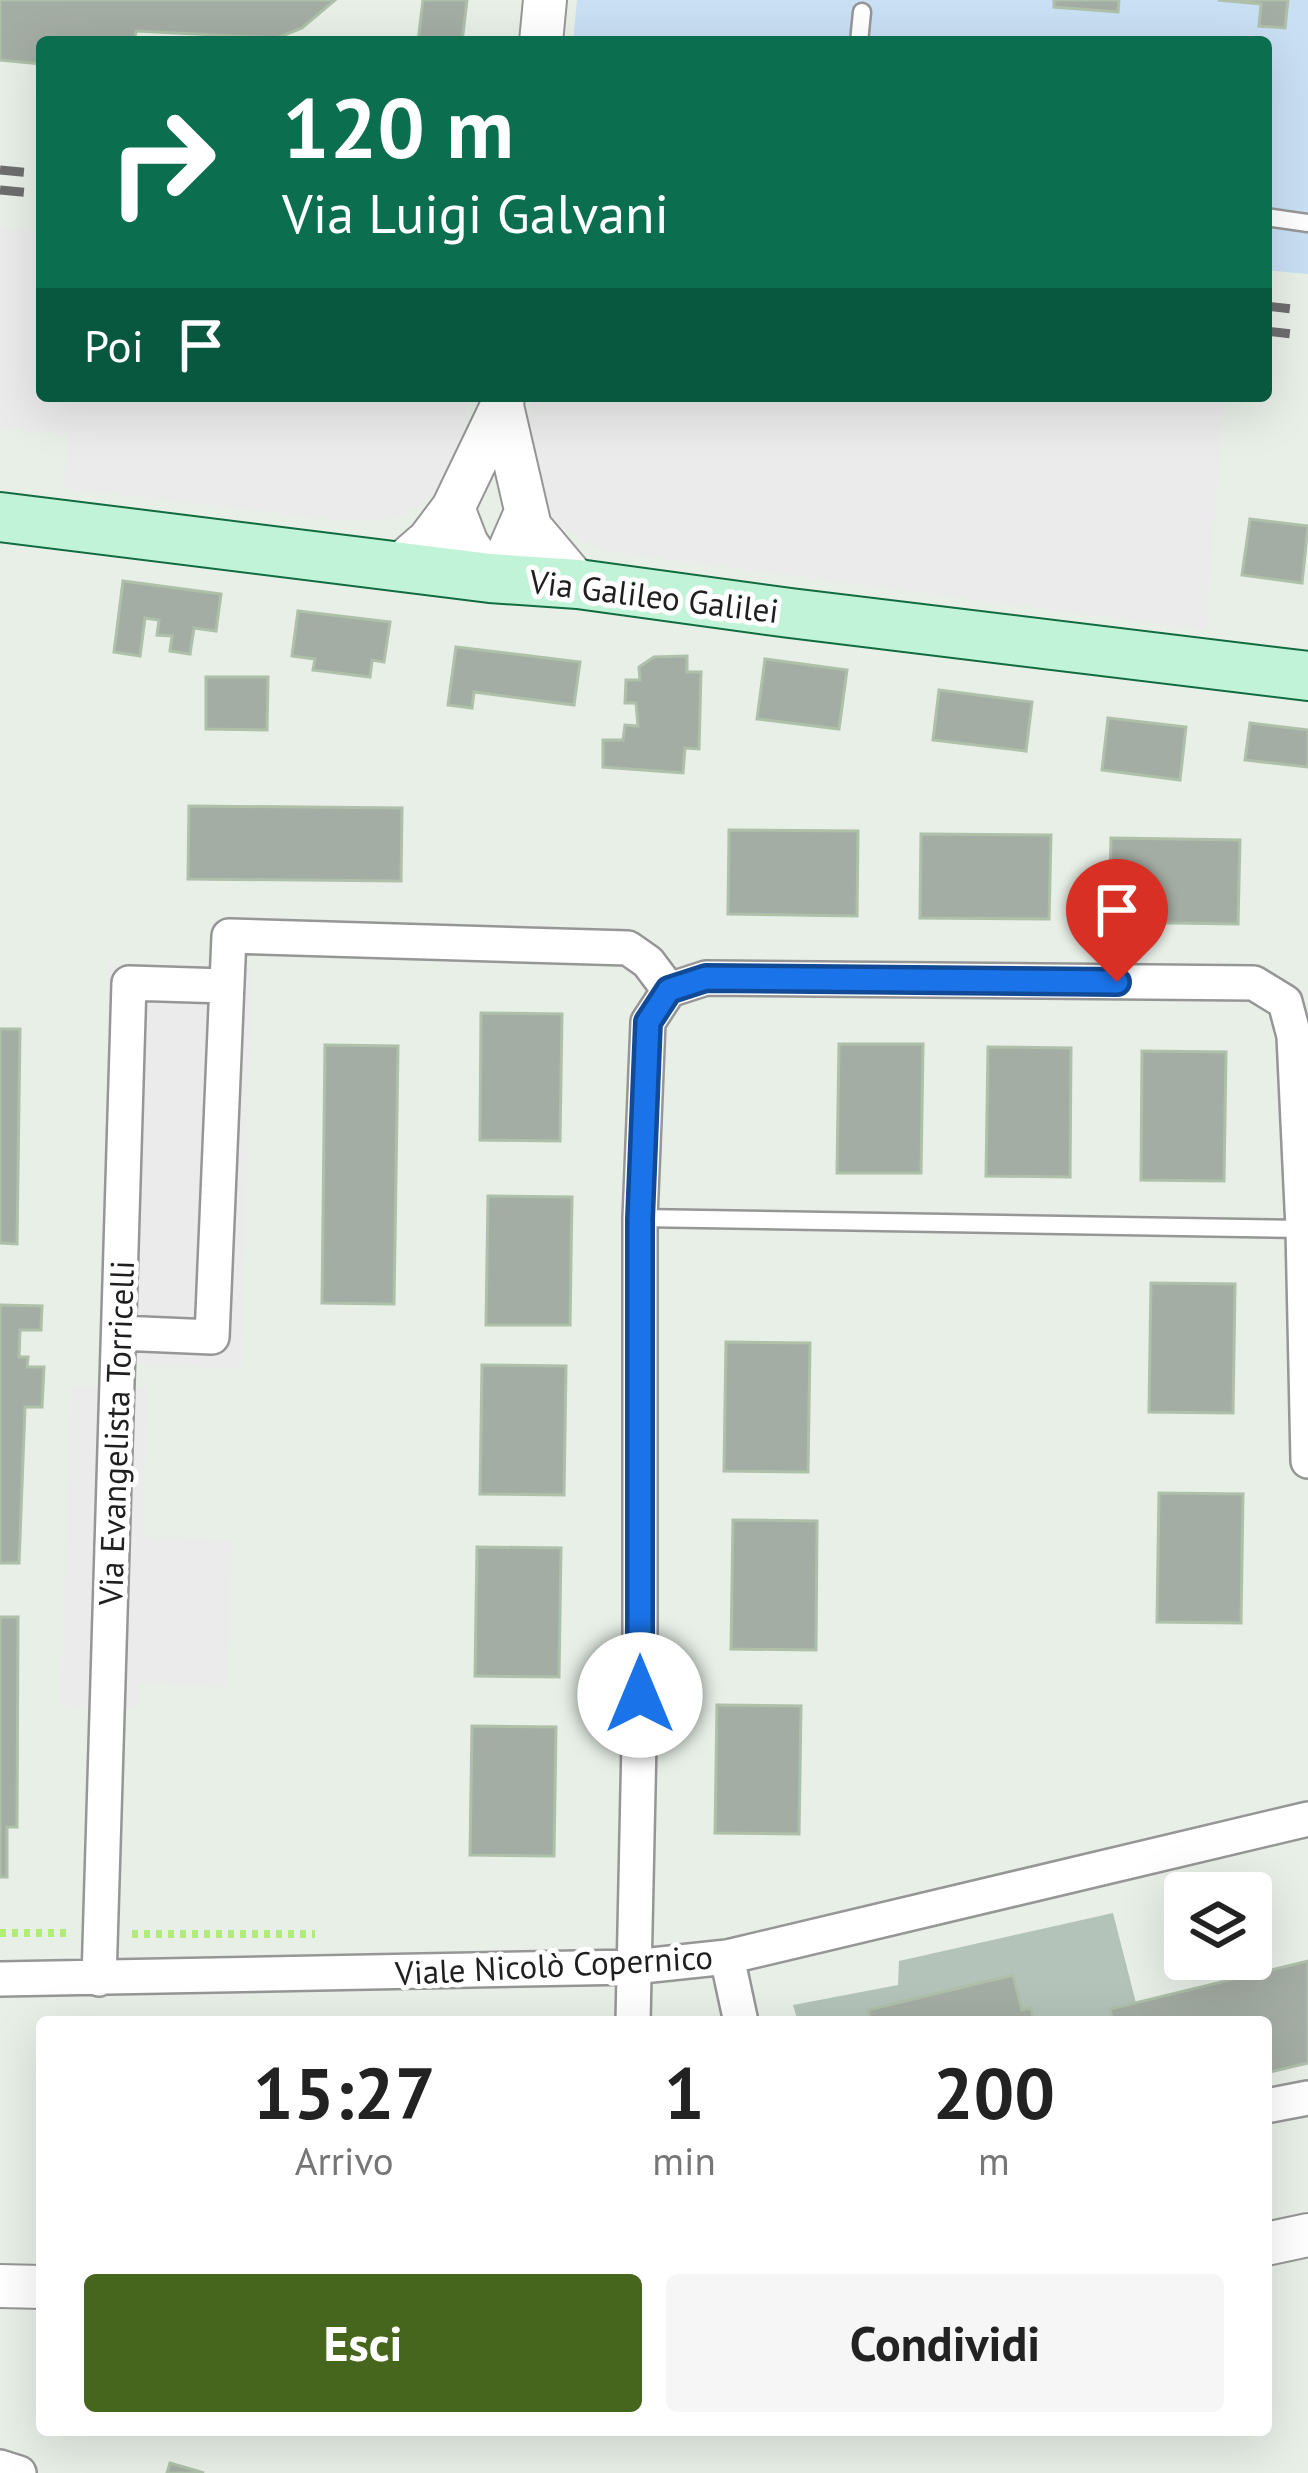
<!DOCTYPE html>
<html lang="it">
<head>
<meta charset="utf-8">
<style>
  body { margin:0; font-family:"PT Sans",sans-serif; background:#f6f6f6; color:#222; height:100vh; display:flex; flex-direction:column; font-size:45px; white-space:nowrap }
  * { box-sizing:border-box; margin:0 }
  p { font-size:39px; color:#767676 }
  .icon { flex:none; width:66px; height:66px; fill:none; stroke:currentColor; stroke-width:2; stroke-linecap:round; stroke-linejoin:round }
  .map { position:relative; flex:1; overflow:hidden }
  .drawer { position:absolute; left:36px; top:2016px; width:1236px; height:420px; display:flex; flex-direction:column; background:#fff; border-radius:12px; box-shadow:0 12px 48px #0002 }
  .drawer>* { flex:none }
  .top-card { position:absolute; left:36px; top:36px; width:1236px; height:366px; border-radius:12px; box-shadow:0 12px 48px #0002; background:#0b6e4f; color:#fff; overflow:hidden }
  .fabs { position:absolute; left:1164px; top:1872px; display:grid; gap:24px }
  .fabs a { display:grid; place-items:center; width:108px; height:108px; border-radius:12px; background:#fff; box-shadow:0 12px 48px #0002; font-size:60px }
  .pin { position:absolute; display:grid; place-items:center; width:102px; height:102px; color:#fff; margin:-123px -51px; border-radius:50% 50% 50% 0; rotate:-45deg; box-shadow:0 0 12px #0007 }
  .pin .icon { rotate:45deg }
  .me { position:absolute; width:132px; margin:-66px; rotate:0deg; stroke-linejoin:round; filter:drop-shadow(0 0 9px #0008) }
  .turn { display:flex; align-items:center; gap:42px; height:252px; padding:0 48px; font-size:54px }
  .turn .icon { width:156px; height:156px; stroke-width:2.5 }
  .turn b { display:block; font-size:84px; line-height:102px }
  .then { display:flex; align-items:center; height:114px; padding:0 48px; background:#0003; gap:24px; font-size:45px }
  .eta { display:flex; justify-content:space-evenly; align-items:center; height:204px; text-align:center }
  .eta b { font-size:72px; font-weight:700; line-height:84px }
  .action { display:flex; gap:24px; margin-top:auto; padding:24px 48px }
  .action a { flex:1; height:138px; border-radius:12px; background:#47661d; color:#fff; font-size:48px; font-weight:700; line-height:138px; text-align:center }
  .action a+a { background:#f6f6f6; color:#222 }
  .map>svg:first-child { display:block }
  .construction { fill:#b3c3b9 }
  .park { fill:#c9dff4 }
  .parking { fill:#ebebeb }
  .building { fill:#a4ada3; stroke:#aebfaa; stroke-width:3 }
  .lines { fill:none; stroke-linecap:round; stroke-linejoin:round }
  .service-casing { stroke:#969696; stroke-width:21 }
  .minor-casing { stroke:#969696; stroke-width:38 }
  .tertiary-casing { stroke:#969696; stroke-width:46 }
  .secondary-casing { stroke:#116c40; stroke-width:52 }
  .path { stroke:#b1eb7b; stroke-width:8; stroke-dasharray:6 6; stroke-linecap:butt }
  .service { stroke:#fff; stroke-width:16 }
  .minor { stroke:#fff; stroke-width:33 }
  .tertiary { stroke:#fff; stroke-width:42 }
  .secondary { stroke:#c1f3d8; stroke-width:48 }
  .rail { stroke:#6d6d6d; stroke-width:9; stroke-dasharray:24 24; stroke-linecap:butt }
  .route-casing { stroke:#114b97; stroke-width:30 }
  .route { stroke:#1a73e8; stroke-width:21 }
  .labels { text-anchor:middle; stroke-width:10; stroke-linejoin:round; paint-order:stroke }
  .street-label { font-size:33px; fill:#1f1f1f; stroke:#fff }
</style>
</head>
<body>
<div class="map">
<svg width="1308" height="2473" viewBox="0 0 1308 2473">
  <rect width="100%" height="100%" fill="#e7efe7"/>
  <path class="construction" d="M1113 1913 1136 2003 1110 2009 1113 2022H798L793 2005 898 1985 899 1961Z"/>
  <path class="park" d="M577 0H1308V274L1266 270V42H573Z"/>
  <path class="parking" d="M0 227 42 231V396H469L460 450 440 487 422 504 400 516 375 521H346L64 488 67 434 0 429Z
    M532 396H1224L1206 630 613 552 590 546 563 528 541 502 528 439Z
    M109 964 252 968 241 1368 98 1364Z
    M71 1387H147L143 1537 231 1541 227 1686 139 1683 138 1707 61 1706Z"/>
  <path class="building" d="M0 0H335L302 28 277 38 136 31 134 42H42V64L0 60Z
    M423 0H467L462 42H418Z
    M1054 0H1119L1118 12 1054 7Z
    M1218 0H1288L1285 28 1259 26 1261 4Z
    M1250 519 1308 526 1302 583 1242 575Z
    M123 581 221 594 216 631 194 628 190 654 170 651 172 636 157 635 159 620 145 618 140 656 114 652Z
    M298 611 390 622 384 662 372 660 370 677 313 670 315 659 292 656Z
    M456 647 580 662 574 705 474 692 472 708 448 705Z
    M687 656V672H701L699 749 685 748 683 773 603 767V740H623L625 725 638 726 636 703H625L626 680H640L639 667 654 657Z
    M765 659 847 670 839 729 757 719Z
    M206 677H268L267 730 206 729Z
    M939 690 1032 702 1026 751 933 740Z
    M1108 718 1186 727 1180 780 1102 770Z
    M1250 723 1308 730V767L1245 760Z
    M189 806 402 808 401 881 188 879Z
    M729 830 858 831 857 916 728 914Z
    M921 834 1051 835 1049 919 920 918Z
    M1111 838 1240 840 1238 924 1109 922Z
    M481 1013 562 1014 560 1141 480 1140Z
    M0 1029H20L17 1244 0 1243Z
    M839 1044H923L921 1173H837Z
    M325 1045 398 1046 394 1304 322 1303Z
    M988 1047 1071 1048 1070 1177 986 1176Z
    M1142 1051 1226 1052 1224 1181 1141 1180Z
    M488 1196 572 1197 570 1325H486Z
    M1151 1283 1235 1284 1233 1413 1149 1412Z
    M0 1305 42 1306 41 1330H20L19 1357H28L27 1367H44L42 1407H25L19 1563H0Z
    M726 1342 810 1343 808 1472 724 1471Z
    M482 1365 566 1366 564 1495 480 1494Z
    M1159 1493 1243 1494 1241 1623 1157 1622Z
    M733 1520 817 1521 816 1650 731 1649Z
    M477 1547 561 1548 559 1677 475 1676Z
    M0 1617H18L17 1827H7V1877H0Z
    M717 1705 801 1706 799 1834 715 1833Z
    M472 1726 556 1727 554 1856 470 1855Z
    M1308 1961V2063L1266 2073V2022H1113L1110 2009Z
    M1013 1975 1022 2010 1031 2008 1034 2022H871L868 2010Z
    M170 2463 204 2473H167Z"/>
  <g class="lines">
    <g class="service-casing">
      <path id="service" d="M859 42 862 12
        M1266 217 1308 223
        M640 1218 1303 1229"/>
    </g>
    <g class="minor-casing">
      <path id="minor" d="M119 1333 212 1337 229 936 628 948 648 962 669 990
        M727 1957 741 2022
        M0 1979 633 1967 727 1957 1308 1819
        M99 1979 129 983 225 986
        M633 2022 640 1695V1218L648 1022 669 990 706 978 1254 983 1285 1002 1294 1036 1303 1229 1308 1461
        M1266 2106 1308 2098
        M0 2467 19 2473"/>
    </g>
    <g class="tertiary-casing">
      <path id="tertiary" d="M541 42 545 0
        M503 396 502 406 530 527 578 584
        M453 508 467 544 490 578 509 551 526 512
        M398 567 429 540 453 508 502 406
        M1266 2244 1308 2235
        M0 2286 42 2287"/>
    </g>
    <g class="secondary-casing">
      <path id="secondary" d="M0 517 490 578 578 584 790 613 1308 676"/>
    </g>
    <path class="path" d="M0 1933H69
      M132 1934H315"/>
    <use href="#service" class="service"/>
    <use href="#minor" class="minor"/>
    <use href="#tertiary" class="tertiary"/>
    <use href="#secondary" class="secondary"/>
    <path class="rail" d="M0 170 42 174
      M0 190 42 194
      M1266 306 1308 311
      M1266 331 1308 336"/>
  </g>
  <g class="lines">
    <g class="route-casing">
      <path id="route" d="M640 1695V1219L648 1022 669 990 706 978 1117 982"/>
    </g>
    <use href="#route" class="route"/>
  </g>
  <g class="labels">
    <g class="street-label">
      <text transform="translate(654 596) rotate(7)" y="12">Via Galileo Galilei</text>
      <text transform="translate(116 1433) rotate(-88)" y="12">Via Evangelista Torricelli</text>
      <text transform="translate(554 1965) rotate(-3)" y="12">Viale Nicolò Copernico</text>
    </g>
  </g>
</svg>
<div class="fabs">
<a><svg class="icon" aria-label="layers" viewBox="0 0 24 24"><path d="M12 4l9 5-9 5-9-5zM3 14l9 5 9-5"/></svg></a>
</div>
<div class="pin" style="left:1117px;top:982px;background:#d93025"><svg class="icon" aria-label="arrive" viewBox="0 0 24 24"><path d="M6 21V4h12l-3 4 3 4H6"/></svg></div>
<svg class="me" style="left:640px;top:1695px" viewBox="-20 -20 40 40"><circle r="19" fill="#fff"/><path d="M0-13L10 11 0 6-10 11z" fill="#1a73e8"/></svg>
<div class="top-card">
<div class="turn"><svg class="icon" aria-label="right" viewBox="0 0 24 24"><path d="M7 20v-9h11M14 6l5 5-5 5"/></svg><div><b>120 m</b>Via Luigi Galvani</div></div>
<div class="then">Poi<svg class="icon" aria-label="arrive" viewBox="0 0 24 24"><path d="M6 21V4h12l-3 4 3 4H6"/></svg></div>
</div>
<section class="drawer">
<div class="eta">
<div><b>15:27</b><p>Arrivo</p></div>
<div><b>1</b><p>min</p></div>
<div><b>200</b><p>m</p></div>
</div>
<div class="action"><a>Esci</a><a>Condividi</a></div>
</section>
</div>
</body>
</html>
